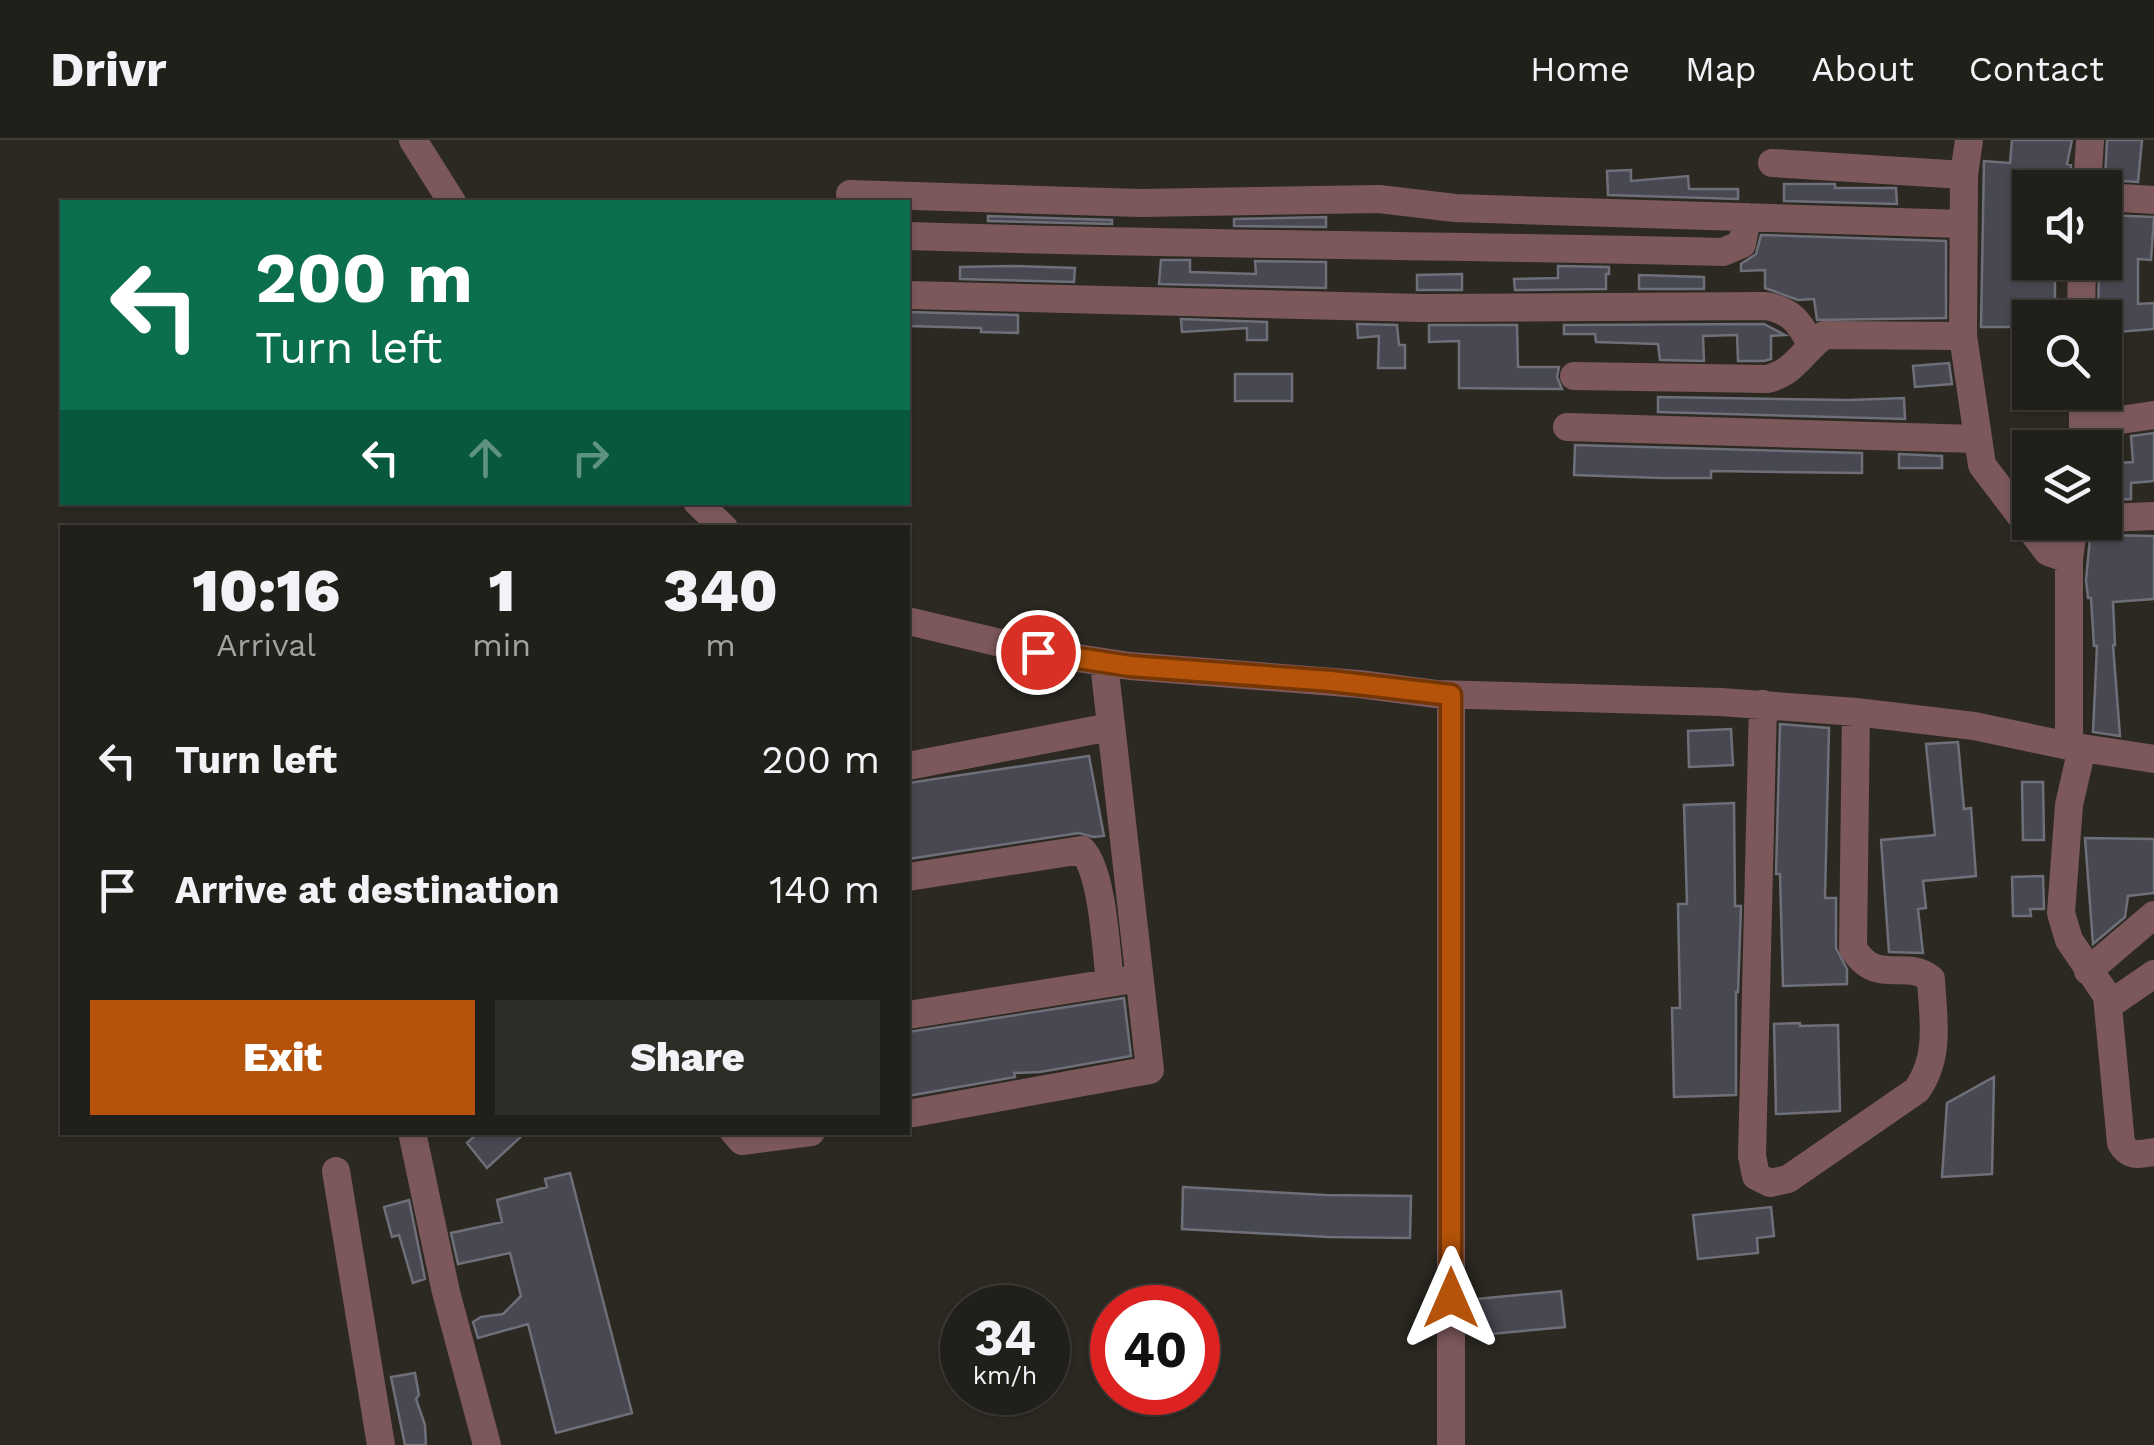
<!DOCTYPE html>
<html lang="en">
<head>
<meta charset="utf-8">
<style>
  body { margin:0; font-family:"Work Sans",sans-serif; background:#2d2c27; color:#f1f3f6; height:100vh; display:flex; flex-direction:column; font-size:38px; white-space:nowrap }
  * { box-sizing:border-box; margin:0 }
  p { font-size:32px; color:#a2a2a2 }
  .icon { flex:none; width:55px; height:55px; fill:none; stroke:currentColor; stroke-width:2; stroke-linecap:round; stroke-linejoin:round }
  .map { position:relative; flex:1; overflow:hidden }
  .side { position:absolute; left:60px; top:385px; width:850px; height:610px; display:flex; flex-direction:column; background:#211f1a; border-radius:0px; box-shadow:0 2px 8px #0004,0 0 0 2px #3e3d39 }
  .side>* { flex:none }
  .banner { position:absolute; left:60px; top:60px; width:850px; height:305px; border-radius:0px; box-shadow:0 2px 8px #0004,0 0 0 2px #3e3d39; background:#0b6e4f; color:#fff; overflow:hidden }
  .fabs { position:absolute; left:2012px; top:30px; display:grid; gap:20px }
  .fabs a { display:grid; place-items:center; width:110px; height:110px; border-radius:0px; background:#211f1a; box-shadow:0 2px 8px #0004,0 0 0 2px #3e3d39; font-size:50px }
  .speed { position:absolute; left:940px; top:1145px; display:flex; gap:20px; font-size:50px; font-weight:700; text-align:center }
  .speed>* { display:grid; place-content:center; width:130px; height:130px; border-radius:50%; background:#211f1a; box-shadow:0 2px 8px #0004,0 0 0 2px #3e3d39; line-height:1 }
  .speed small { font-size:25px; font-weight:400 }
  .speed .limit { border:15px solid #d22; background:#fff; color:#111 }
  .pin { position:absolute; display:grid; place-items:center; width:85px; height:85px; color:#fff; margin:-42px; border:5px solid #fff; border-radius:50%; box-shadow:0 2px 10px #0007 }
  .me { position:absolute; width:110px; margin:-55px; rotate:0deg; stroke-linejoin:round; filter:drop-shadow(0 0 8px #0008) }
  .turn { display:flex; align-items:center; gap:35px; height:210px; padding:0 30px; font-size:45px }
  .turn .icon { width:130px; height:130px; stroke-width:2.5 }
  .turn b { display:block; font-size:70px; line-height:85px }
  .lanes { display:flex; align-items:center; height:95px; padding:0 30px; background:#0003; justify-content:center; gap:50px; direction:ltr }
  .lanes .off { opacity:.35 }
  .eta { display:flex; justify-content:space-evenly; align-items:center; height:170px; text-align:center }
  .eta b { font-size:60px; font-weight:800; line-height:70px }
  .primary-button { display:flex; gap:20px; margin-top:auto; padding:20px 30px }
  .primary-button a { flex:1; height:115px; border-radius:0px; background:#b45309; color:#fff; font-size:40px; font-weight:800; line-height:115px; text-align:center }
  .primary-button a+a { background:#2d2c27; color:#f1f3f6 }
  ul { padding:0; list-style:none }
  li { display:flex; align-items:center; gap:30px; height:130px; padding:0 30px }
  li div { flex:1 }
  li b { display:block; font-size:38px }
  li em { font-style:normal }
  header { display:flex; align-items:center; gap:60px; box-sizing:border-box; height:140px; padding:0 50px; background:#211f1a; border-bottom:2px solid #3e3d39 }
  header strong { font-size:48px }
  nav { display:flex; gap:55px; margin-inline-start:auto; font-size:35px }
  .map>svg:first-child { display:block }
  .building { fill:#474851; stroke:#6e6f78; stroke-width:2.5 }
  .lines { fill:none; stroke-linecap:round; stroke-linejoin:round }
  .minor { stroke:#7d585b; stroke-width:28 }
  .route-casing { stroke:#753606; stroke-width:25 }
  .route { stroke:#b45309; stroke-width:18 }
</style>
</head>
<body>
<header>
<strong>Drivr</strong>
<nav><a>Home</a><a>Map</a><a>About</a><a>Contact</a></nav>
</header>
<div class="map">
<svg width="2154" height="1305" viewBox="0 0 2154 1305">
  <rect width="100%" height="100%" fill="#2c2922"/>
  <path class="building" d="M2012 0H2072L2067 24 2071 25 2070 48H2030V122H2060V138H2055V178H2030V187H1981L1984 21 2010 23Z
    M2107 0H2142L2138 42 2105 40Z
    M1631 30V41L1688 36 1689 49H1738V59L1608 55 1607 31Z
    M1784 44H1835V48H1896L1897 64 1784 61Z
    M2105 75 2154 77 2151 120 2138 119V164L2154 163V189L2105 193V178H2098L2099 125H2105Z
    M988 76 1112 80V84L988 81Z
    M1326 77V87L1234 86V79Z
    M1761 95 1946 101V178L1817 180 1814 159 1798 160 1765 148V130L1741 131V124L1756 114Z
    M1161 120H1190V132L1256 134 1255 121 1326 122V148L1159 144Z
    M1014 126 1075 128 1074 142 960 139V127Z
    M1558 126 1609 127V134H1606V149L1515 150 1514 139 1558 138Z
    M1462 134V150H1417V135Z
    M1639 135 1704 137V149H1639Z
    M908 172 1018 175V193L981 192V188L908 186Z
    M1181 179 1267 182V200H1247V188L1182 192Z
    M1357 184 1397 185 1399 205H1405V228H1378L1379 196 1358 198Z
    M1764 184 1785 195 1771 196V219L1764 221H1738L1737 195 1703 196 1704 221 1660 220 1658 204 1596 202 1595 194H1564V185Z
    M1429 185H1517L1518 227H1559L1557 237 1562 249 1459 248V201L1429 202Z
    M1949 223 1952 244 1915 247 1913 226Z
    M1235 234H1292V261H1235Z
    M1658 257 1849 260 1904 258 1905 279 1658 272Z
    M2154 293V341L2131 343V359L2105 360V324L2133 322 2131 296Z
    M1575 305 1862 313V333L1711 331V338H1661L1574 335Z
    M1899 314 1942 316V328H1899Z
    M2091 388 2105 395 2154 396V459L2113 462 2115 505H2113L2120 596 2093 592 2097 506H2094L2091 458H2088L2086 440Z
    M1780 584 1829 588 1825 758H1836V808L1847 829V844L1783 846 1780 734H1776Z
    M1731 589 1733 625 1689 627 1688 591Z
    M1958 602 1964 669 1971 668 1976 736 1923 741 1926 768 1918 769 1923 813 1889 812 1881 700 1935 695 1926 604Z
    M1089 616 1104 696 1093 697 1079 693 908 719V643Z
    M2022 642H2043L2044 700H2023Z
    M1734 663 1735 766H1741L1738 852H1736V955L1674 957 1672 868H1680L1678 764H1687L1684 665Z
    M2085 698 2154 699V753L2128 756 2125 777 2093 804Z
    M2043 736 2044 769H2030L2031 776H2013L2012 737Z
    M1124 858 1131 916 1040 932 1014 933 1015 937 908 956V892Z
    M1800 883V886L1838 885 1840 971 1776 974 1774 884Z
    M1994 937 1992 1034 1942 1037 1947 963Z
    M479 992H526L487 1028 467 1003Z
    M570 1033 632 1273 556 1293 528 1184 478 1198 473 1182 481 1177 503 1174 521 1156 510 1113 458 1124 451 1093 502 1082 497 1060 547 1047 545 1039Z
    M1183 1047 1325 1055 1411 1056 1410 1098 1328 1097 1182 1089Z
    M409 1060 425 1139 413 1143 399 1095 392 1097 384 1067Z
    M1771 1067 1774 1096 1757 1098 1758 1113 1698 1119 1693 1075Z
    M1561 1151 1565 1187 1480 1195 1477 1159Z
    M415 1233 419 1255 416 1259 425 1285 426 1305H405L391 1237Z"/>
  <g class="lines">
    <path class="minor" d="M413 0 452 62
      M1969 0 1964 35 1963 196 1982 325 2048 412 2069 419
      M1772 23 1964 35
      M2087 48 2090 0
      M850 54 1140 63 1379 59 1455 68 1963 84
      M2105 57 2154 60
      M908 96C1179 105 1451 105 1723 112L1742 104 1747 77
      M908 155 1423 168 1766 166C1792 171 1799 182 1811 204
      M2081 178 2082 122
      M1574 236 1767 239C1794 233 1803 211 1824 195L1963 196
      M2083 252V308
      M2085 285 2154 275
      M1567 287 1977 299
      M697 362 724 388
      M2105 378 2154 376
      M908 481 1038 512 1130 526 1359 544 1436 554 1721 562 1856 572 1974 586 2069 606 2154 619
      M1763 564 1752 1016 1756 1036 1770 1043 1788 1039 1917 950C1941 916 1933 878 1931 839 1906 818 1876 847 1853 808L1856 572
      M2069 606V419L2074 382
      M2082 608 2069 665 2061 773 2069 800 2107 856 2121 1003C2129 1018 2140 1014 2154 1012
      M908 626 1110 587
      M908 737 1082 710C1103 732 1106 811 1110 842
      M2088 831 2154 775
      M2109 865 2154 834
      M908 875 1128 840
      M908 974 1150 930 1104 523
      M412 992 446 1152 487 1305
      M734 992 742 1001 811 992
      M336 1031 381 1305
      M1451 1305V555"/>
  </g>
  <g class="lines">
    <g class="route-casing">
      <path id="route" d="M1038 512 1130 526 1331 541 1451 555V1158"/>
    </g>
    <use href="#route" class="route"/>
  </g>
</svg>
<div class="fabs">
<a><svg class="icon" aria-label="sound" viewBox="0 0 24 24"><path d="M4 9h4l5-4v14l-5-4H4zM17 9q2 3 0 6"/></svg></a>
<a><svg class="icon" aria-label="search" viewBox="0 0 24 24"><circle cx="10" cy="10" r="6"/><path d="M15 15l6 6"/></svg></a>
<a><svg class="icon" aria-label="layers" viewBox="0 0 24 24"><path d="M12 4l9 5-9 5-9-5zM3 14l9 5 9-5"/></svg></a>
</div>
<div class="speed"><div>34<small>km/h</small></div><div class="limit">40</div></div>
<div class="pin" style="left:1038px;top:512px;background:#d93025"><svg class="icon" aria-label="arrive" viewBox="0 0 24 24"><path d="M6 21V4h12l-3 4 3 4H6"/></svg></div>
<svg class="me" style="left:1451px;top:1158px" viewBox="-20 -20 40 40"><path d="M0-17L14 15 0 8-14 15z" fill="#b45309" stroke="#fff" stroke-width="4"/></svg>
<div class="banner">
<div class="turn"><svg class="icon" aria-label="left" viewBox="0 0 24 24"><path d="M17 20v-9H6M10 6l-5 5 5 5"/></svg><div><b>200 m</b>Turn left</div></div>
<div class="lanes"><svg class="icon" aria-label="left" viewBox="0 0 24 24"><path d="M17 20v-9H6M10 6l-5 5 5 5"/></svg><svg class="icon off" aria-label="ahead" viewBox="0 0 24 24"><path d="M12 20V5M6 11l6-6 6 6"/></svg><svg class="icon off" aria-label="right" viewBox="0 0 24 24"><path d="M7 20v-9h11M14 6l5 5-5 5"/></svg></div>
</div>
<section class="side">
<div class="eta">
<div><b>10:16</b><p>Arrival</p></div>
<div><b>1</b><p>min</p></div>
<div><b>340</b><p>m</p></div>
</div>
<ul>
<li><svg class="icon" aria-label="left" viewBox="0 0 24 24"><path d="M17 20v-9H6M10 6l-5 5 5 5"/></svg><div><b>Turn left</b></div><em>200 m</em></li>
<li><svg class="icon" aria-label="arrive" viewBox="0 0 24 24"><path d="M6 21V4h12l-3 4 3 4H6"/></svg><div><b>Arrive at destination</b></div><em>140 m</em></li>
</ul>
<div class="primary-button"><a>Exit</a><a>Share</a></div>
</section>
</div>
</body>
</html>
